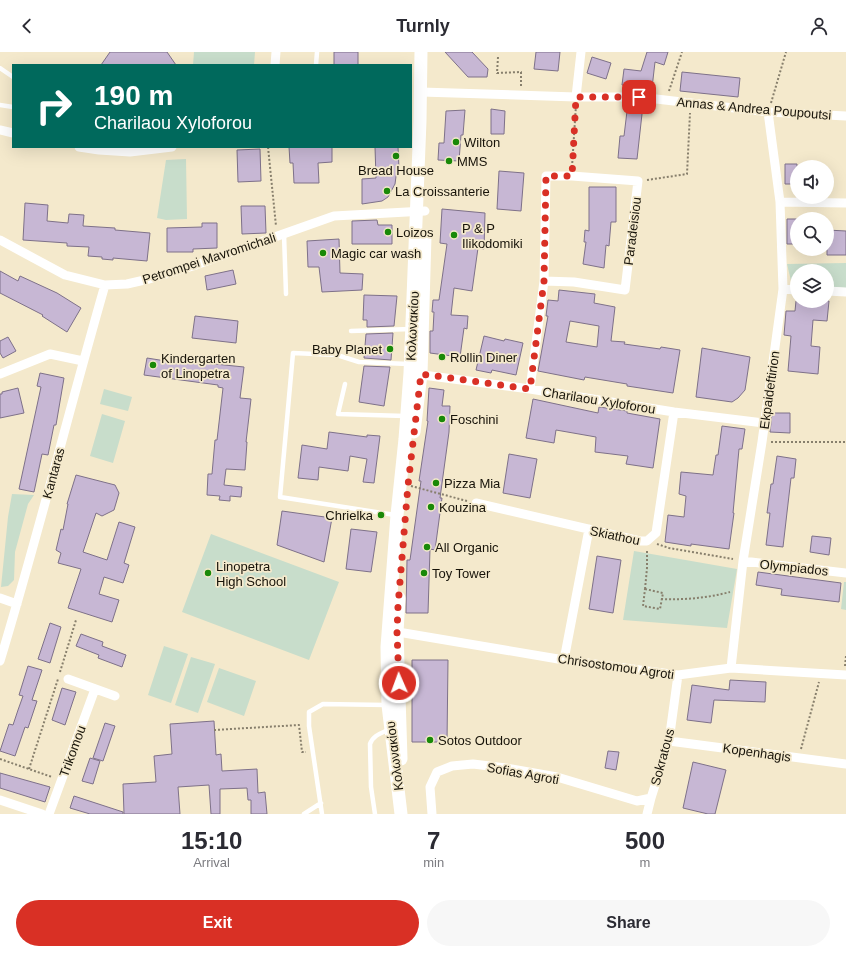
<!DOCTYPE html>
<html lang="en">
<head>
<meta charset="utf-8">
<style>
  body { margin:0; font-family:Arial,sans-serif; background:#f7f7f7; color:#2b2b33; height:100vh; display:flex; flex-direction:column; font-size:15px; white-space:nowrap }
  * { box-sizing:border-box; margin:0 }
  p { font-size:13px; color:#7c7c81 }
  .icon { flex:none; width:22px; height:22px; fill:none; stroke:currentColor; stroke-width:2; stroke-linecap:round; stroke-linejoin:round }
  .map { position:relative; height:762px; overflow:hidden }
  .details { display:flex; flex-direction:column; background:#fff; flex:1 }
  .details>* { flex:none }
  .banner { position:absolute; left:12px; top:12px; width:400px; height:84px; border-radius:0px; box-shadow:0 4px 16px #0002; background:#00695c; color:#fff; overflow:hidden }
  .buttons { position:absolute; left:790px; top:108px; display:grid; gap:8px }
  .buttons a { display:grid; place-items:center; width:44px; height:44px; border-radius:50%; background:#fff; box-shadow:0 4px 16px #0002; font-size:20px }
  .pin { position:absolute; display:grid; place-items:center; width:34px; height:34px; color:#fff; margin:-17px; border-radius:8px; box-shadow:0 2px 6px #0006 }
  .me { position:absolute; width:44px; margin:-22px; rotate:358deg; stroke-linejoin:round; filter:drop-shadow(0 0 3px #0008) }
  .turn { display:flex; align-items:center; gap:14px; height:84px; padding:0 16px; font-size:18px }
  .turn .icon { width:52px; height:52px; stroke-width:2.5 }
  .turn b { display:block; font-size:28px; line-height:34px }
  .eta { display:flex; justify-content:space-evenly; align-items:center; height:68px; text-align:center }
  .eta b { font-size:24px; font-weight:600; line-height:28px }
  .cta { display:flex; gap:8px; margin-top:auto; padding:8px 16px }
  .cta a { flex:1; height:46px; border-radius:24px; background:#d93025; color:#fff; font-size:16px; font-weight:600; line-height:46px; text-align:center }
  .cta a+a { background:#f7f7f7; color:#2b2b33 }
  header { display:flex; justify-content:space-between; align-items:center; height:52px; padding:0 16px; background:#fff; font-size:18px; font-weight:600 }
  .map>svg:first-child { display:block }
  .green { fill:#c8ddcb }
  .building { fill:#c7b7d4; stroke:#7e7189; fill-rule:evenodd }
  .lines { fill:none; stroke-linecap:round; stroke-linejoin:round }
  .path { stroke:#877f6c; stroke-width:2; stroke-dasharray:2 2; stroke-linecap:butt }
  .service { stroke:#fff; stroke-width:4.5 }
  .minor { stroke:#fff; stroke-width:9 }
  .secondary { stroke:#fff; stroke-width:13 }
  .route { stroke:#d93025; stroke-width:7; stroke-dasharray:0 12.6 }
  .poi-dot { fill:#198908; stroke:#f4e9cc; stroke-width:1.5 }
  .labels { text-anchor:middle; stroke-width:3.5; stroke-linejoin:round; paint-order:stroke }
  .street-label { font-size:13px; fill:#171309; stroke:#f4e9cc }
  .poi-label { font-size:13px; fill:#171309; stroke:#f4e9cc; text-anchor:start }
</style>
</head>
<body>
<header><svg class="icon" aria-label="back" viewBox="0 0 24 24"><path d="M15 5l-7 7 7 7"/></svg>Turnly<svg class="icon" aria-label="person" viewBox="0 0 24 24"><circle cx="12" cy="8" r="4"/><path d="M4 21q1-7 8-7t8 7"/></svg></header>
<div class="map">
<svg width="846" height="762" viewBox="0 0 846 762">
  <rect width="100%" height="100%" fill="#f4e9cc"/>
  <path class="green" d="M194 0H255L254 13H193Z
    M186 107 187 167 166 168 157 166 166 108Z
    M846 211V236L827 235V219H797V234L792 233 787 212Z
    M104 337 132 345 128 359 100 352Z
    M102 362 125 369 113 411 90 404Z
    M12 442 34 443 28 452 15 500 14 528 8 534 1 535 8 465Z
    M211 482 339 530 309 608 182 560Z
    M634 499 737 517 727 576 623 568Z
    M844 530H846V558L841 557Z
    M164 594 188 602 171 651 148 643Z
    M191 605 215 612 198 661 175 653Z
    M219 616 256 629 244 664 207 650Z"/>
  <path class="building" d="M110 0H167L176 13H101Z
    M334 0H358V13H334Z
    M445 0H472L488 17 487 25H468Z
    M536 0H560L558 19 534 17Z
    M647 0H668L664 13 655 10 652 36 622 33 624 17 641 19Z
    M592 5 611 11 606 27 587 21Z
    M682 20 740 26 738 45 680 39Z
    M628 51 643 53 637 107 618 106 620 84H624Z
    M491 57 505 59 504 82H491Z
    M465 58 463 83H461L459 109 438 108 439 91H444L446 59Z
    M289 95H332V110L318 111 319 131H294L293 111H290Z
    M375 95H398L399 117H397L395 132 388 145 382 149 362 152V127L376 126Z
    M260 97 261 129 238 130 237 98Z
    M785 112H797V132H785Z
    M499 119 524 121 521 159 497 157Z
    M589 135H616V170H611L609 194 606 193 604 216 583 212 586 190H584L585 178 589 179Z
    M25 151 48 153 47 169 68 171 69 162 84 163 83 174 115 176V178L150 181 147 209 113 206V208L102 207V205L88 204 89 195 67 194V191L23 188Z
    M241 154H265L266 181 242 182Z
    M442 157 485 161 484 197 478 196 472 239 454 236 451 263 468 264 467 277 464 276 460 305 430 301V279H433L434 260H432L433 248H439L447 192 440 191Z
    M787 167H797V192H787Z
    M377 168 378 173H392V192H352V169Z
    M202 171H217V196L193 197V200H167V176L202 175Z
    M827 178 846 179V203H827Z
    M339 187 340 221 363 222 362 238 322 240 319 215H308L307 189Z
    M233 218 236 232 207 238 205 224Z
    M0 219 18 229 20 224 57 241 81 256 67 280 42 264 43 263 0 241Z
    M559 238 595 242 594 251 615 255 611 289 625 290 624 292 660 297 661 295 680 298 673 341 627 334V332L585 325 584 328 538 319 548 264H546L548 248 558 249ZM570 269 599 274 597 295 566 290Z
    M364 243 397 244 394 274 367 275V268H363Z
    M796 249H829L827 269 813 268 811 294 820 295 818 322 788 319 791 284 784 283 786 259H795Z
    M195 264 238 269 236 291 192 286Z
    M393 281 391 308 364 306 366 282Z
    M484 284 504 289 505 287 523 291 516 323 492 318 491 321 476 318Z
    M8 285 16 299 3 306 0 301V289Z
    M702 296 750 305 745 338 738 346 732 350 696 345Z
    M173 304 191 306 192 304 206 306 205 311 244 315 240 346 251 347 246 390H247L245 418 226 417 224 433 242 435 241 445 230 444V449L219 448 220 444 207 443 208 422H212L215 388H217L223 336 218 335V333L144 323 147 306 172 310Z
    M364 314 390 315 384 354 359 350Z
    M40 321 64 326 56 373H54L48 403 42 402 34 440 19 437 41 335 37 334Z
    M18 336 24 361 0 366V342H2V340Z
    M429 336 444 338 442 354H450L449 380 440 446H442L435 498 430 497 428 561H406L407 508H410L421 429H419L428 369H427Z
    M533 347 598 361 599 355 627 359V361L660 367 653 416 626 412 628 404 595 400 596 385 556 378 554 391 526 386Z
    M772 361H790V381L770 380Z
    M722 374 745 377 742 397H739L733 461H734L729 497 691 492V494L665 490 668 463 684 465 686 444 679 442 681 420 713 423 716 403H718Z
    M329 380 367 385V383L380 384 374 431 363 430 367 407 350 404 348 419 319 415 318 428 298 426 302 393 327 397Z
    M509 402 537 407 530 446 503 441Z
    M777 404 796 407 794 426H791L783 495 766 493 770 461H767L771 432H773Z
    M76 423 115 433 119 441 114 458 102 464 96 461 83 500 107 508 119 470 135 475 124 511 129 513 123 531 104 525 99 542 119 548 112 570 68 556 81 517 58 511 61 501 56 498 61 477 63 478 68 452H67Z
    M282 459 332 466 324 510 277 493Z
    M351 477 377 480 371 520 346 517Z
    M812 484 831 486 829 503 810 500Z
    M597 504 621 508 613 561 589 557Z
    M758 520 841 531 839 550 781 543 782 537 756 533Z
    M50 571 61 575 50 611 38 607Z
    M81 582 103 590 102 594 126 603 122 615 98 606 99 603 76 594Z
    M412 608H448L447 690H412Z
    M28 614 42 618 32 648 37 649 28 676 25 675 15 704 0 699 9 672 13 673 18 658 23 644 19 643Z
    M730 628 766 630 765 650 714 648 711 671 687 668 692 633 729 638Z
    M62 636 76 640 65 673 52 668Z
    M214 669 216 703 221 702 222 719 257 717 258 741 265 740 267 762H251V748H248L247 736 220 737V762H211L209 733 178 735 180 762H124L123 732 156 730 154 704 172 702 170 672Z
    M105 671 115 674 103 709 93 706Z
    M608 699 619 700 616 718 605 716Z
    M90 706 100 709 93 732 82 729Z
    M693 710 726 718 715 762H708L683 756Z
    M0 721 50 735 45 750 0 736Z
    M74 744 123 760V762H90L70 756Z"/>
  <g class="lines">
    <path class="path" d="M498 5 497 21 521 20V34
      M669 39 682 0
      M771 51 786 0
      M268 95 276 174
      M572 115 576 53
      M647 128 687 122 690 61
      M771 390H846
      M411 434 467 449
      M657 492 669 496 733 507
      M645 537 647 516V498
      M645 537 663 541 660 557 643 554Z
      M661 547C685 548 707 546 730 540
      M845 614 846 604
      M60 620 76 568
      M214 678 299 673 302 700H306
      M801 697 819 630
      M0 707 52 725
      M29 717 58 627"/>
    <path class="service" d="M316 13 317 0
      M0 16 13 25
      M0 53 13 55
      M284 182 286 242
      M351 279 411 277
      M345 332 338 362 405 364
      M395 463 280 445 293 301 337 303 359 310 409 312
      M304 762 321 751
      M322 762 309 674V660L323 652 386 653
      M375 762 371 735 370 692C373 683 382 681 390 677"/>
    <path class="minor" d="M275 13 276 0
      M421 40 576 45H639L768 60 846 64
      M576 45 581 0
      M0 78 13 81
      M79 95 99 98 130 100 172 95
      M780 150 846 151
      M0 188 65 223 105 233 127 232 149 227 193 214 334 164 425 159
      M783 237 797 238
      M827 239 846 240
      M0 322 50 302 83 309
      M415 322 530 337 674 360 764 371
      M530 337 544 229 546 124H572L638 129 625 238 574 230 544 229
      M476 451 640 489H647L656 481 674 360
      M743 509 846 521
      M0 546 17 552
      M392 579 564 608 678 623 731 616 846 623
      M564 608 589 477
      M0 609C38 484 69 358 105 233
      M731 616 743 509 762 390 783 237 780 150 768 60
      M68 627 115 644
      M669 689 846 712
      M0 748 42 762
      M49 762 95 637
      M432 762 430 735 437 720 452 714 473 712 506 716 557 725 637 749 651 746
      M647 762 651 746 669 689 678 623"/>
    <path class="secondary" d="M414 380 421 322 425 184
      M399 546 397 580 401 707
      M401 762 388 653 387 595 397 463 405 387 410 321 420 69 421 0"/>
  </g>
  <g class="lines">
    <path class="route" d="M399 631 397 580 398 554 408 433 421 322 530 337 544 229 546 124H572L576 45H639"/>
  </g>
  <g class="poi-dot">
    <circle cx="456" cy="90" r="4"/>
    <circle cx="396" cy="104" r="4"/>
    <circle cx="449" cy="109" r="4"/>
    <circle cx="387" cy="139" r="4"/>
    <circle cx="388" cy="180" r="4"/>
    <circle cx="454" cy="183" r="4"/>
    <circle cx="323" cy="201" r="4"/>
    <circle cx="390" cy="297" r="4"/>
    <circle cx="442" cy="305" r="4"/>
    <circle cx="153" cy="313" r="4"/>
    <circle cx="442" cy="367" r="4"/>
    <circle cx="436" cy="431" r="4"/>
    <circle cx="431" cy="455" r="4"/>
    <circle cx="381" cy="463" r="4"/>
    <circle cx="427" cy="495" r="4"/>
    <circle cx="208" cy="521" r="4"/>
    <circle cx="424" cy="521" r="4"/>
    <circle cx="430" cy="688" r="4"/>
  </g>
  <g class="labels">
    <g class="street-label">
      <text transform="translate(754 56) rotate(5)" y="5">Annas &amp; Andrea Poupoutsi</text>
      <text transform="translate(632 179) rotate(-83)" y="5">Paradeisiou</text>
      <text transform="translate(209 206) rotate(-18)" y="5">Petrompei Mavromichali</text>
      <text transform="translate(412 274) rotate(-87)" y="5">Κολωνακίου</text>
      <text transform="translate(769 338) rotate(-82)" y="5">Ekpaideftirion</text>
      <text transform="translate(599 348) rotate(9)" y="5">Charilaou Xyloforou</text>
      <text transform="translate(53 421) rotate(-75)" y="5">Kantaras</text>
      <text transform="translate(615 483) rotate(12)" y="5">Skiathou</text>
      <text transform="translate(794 515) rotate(6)" y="5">Olympiados</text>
      <text transform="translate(616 614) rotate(8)" y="5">Chrisostomou Agroti</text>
      <text transform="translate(72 699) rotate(-70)" y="5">Trikomou</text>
      <text transform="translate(757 700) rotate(8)" y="5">Kopenhagis</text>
      <text transform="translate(394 704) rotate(-97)" y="5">Κολωνακίου</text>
      <text transform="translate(662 705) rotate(-75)" y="5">Sokratous</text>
      <text transform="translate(523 721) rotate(10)" y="5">Sofias Agroti</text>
    </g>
    <g class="poi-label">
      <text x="464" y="95">Wilton</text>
      <text x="457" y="114">MMS</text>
      <text x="396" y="123" text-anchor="middle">Bread House</text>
      <text x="395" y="144">La Croissanterie</text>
      <text x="462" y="181">P &amp; P<tspan x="462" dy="15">Ilikodomiki</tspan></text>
      <text x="396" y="185">Loizos</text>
      <text x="331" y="206">Magic car wash</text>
      <text x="382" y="302" text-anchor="end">Baby Planet</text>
      <text x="450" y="310">Rollin Diner</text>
      <text x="161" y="311">Kindergarten<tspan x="161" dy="15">of Linopetra</tspan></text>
      <text x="450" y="372">Foschini</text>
      <text x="444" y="436">Pizza Mia</text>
      <text x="439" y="460">Kouzina</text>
      <text x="373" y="468" text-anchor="end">Chrielka</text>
      <text x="435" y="500">All Organic</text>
      <text x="216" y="519">Linopetra<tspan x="216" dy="15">High School</tspan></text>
      <text x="432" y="526">Toy Tower</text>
      <text x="438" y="693">Sotos Outdoor</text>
    </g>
  </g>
</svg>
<div class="buttons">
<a><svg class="icon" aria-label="sound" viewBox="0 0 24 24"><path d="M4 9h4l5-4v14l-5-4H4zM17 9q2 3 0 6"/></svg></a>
<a><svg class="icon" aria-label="search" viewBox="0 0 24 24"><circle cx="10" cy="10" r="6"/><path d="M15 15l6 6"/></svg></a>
<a><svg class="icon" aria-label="layers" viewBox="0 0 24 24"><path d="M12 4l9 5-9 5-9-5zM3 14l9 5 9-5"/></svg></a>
</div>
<div class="pin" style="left:639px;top:45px;background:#d93025"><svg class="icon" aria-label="arrive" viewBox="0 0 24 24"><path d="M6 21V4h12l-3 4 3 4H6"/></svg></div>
<svg class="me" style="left:399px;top:631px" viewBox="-20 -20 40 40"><circle r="17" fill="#d93025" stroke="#fff" stroke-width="3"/><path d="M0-11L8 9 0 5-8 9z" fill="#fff"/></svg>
<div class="banner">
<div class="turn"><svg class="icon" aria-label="right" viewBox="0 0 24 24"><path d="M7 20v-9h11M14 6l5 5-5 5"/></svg><div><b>190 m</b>Charilaou Xyloforou</div></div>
</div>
</div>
<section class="details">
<div class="eta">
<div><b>15:10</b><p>Arrival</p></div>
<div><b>7</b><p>min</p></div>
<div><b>500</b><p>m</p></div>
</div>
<div class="cta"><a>Exit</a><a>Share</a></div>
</section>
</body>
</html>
